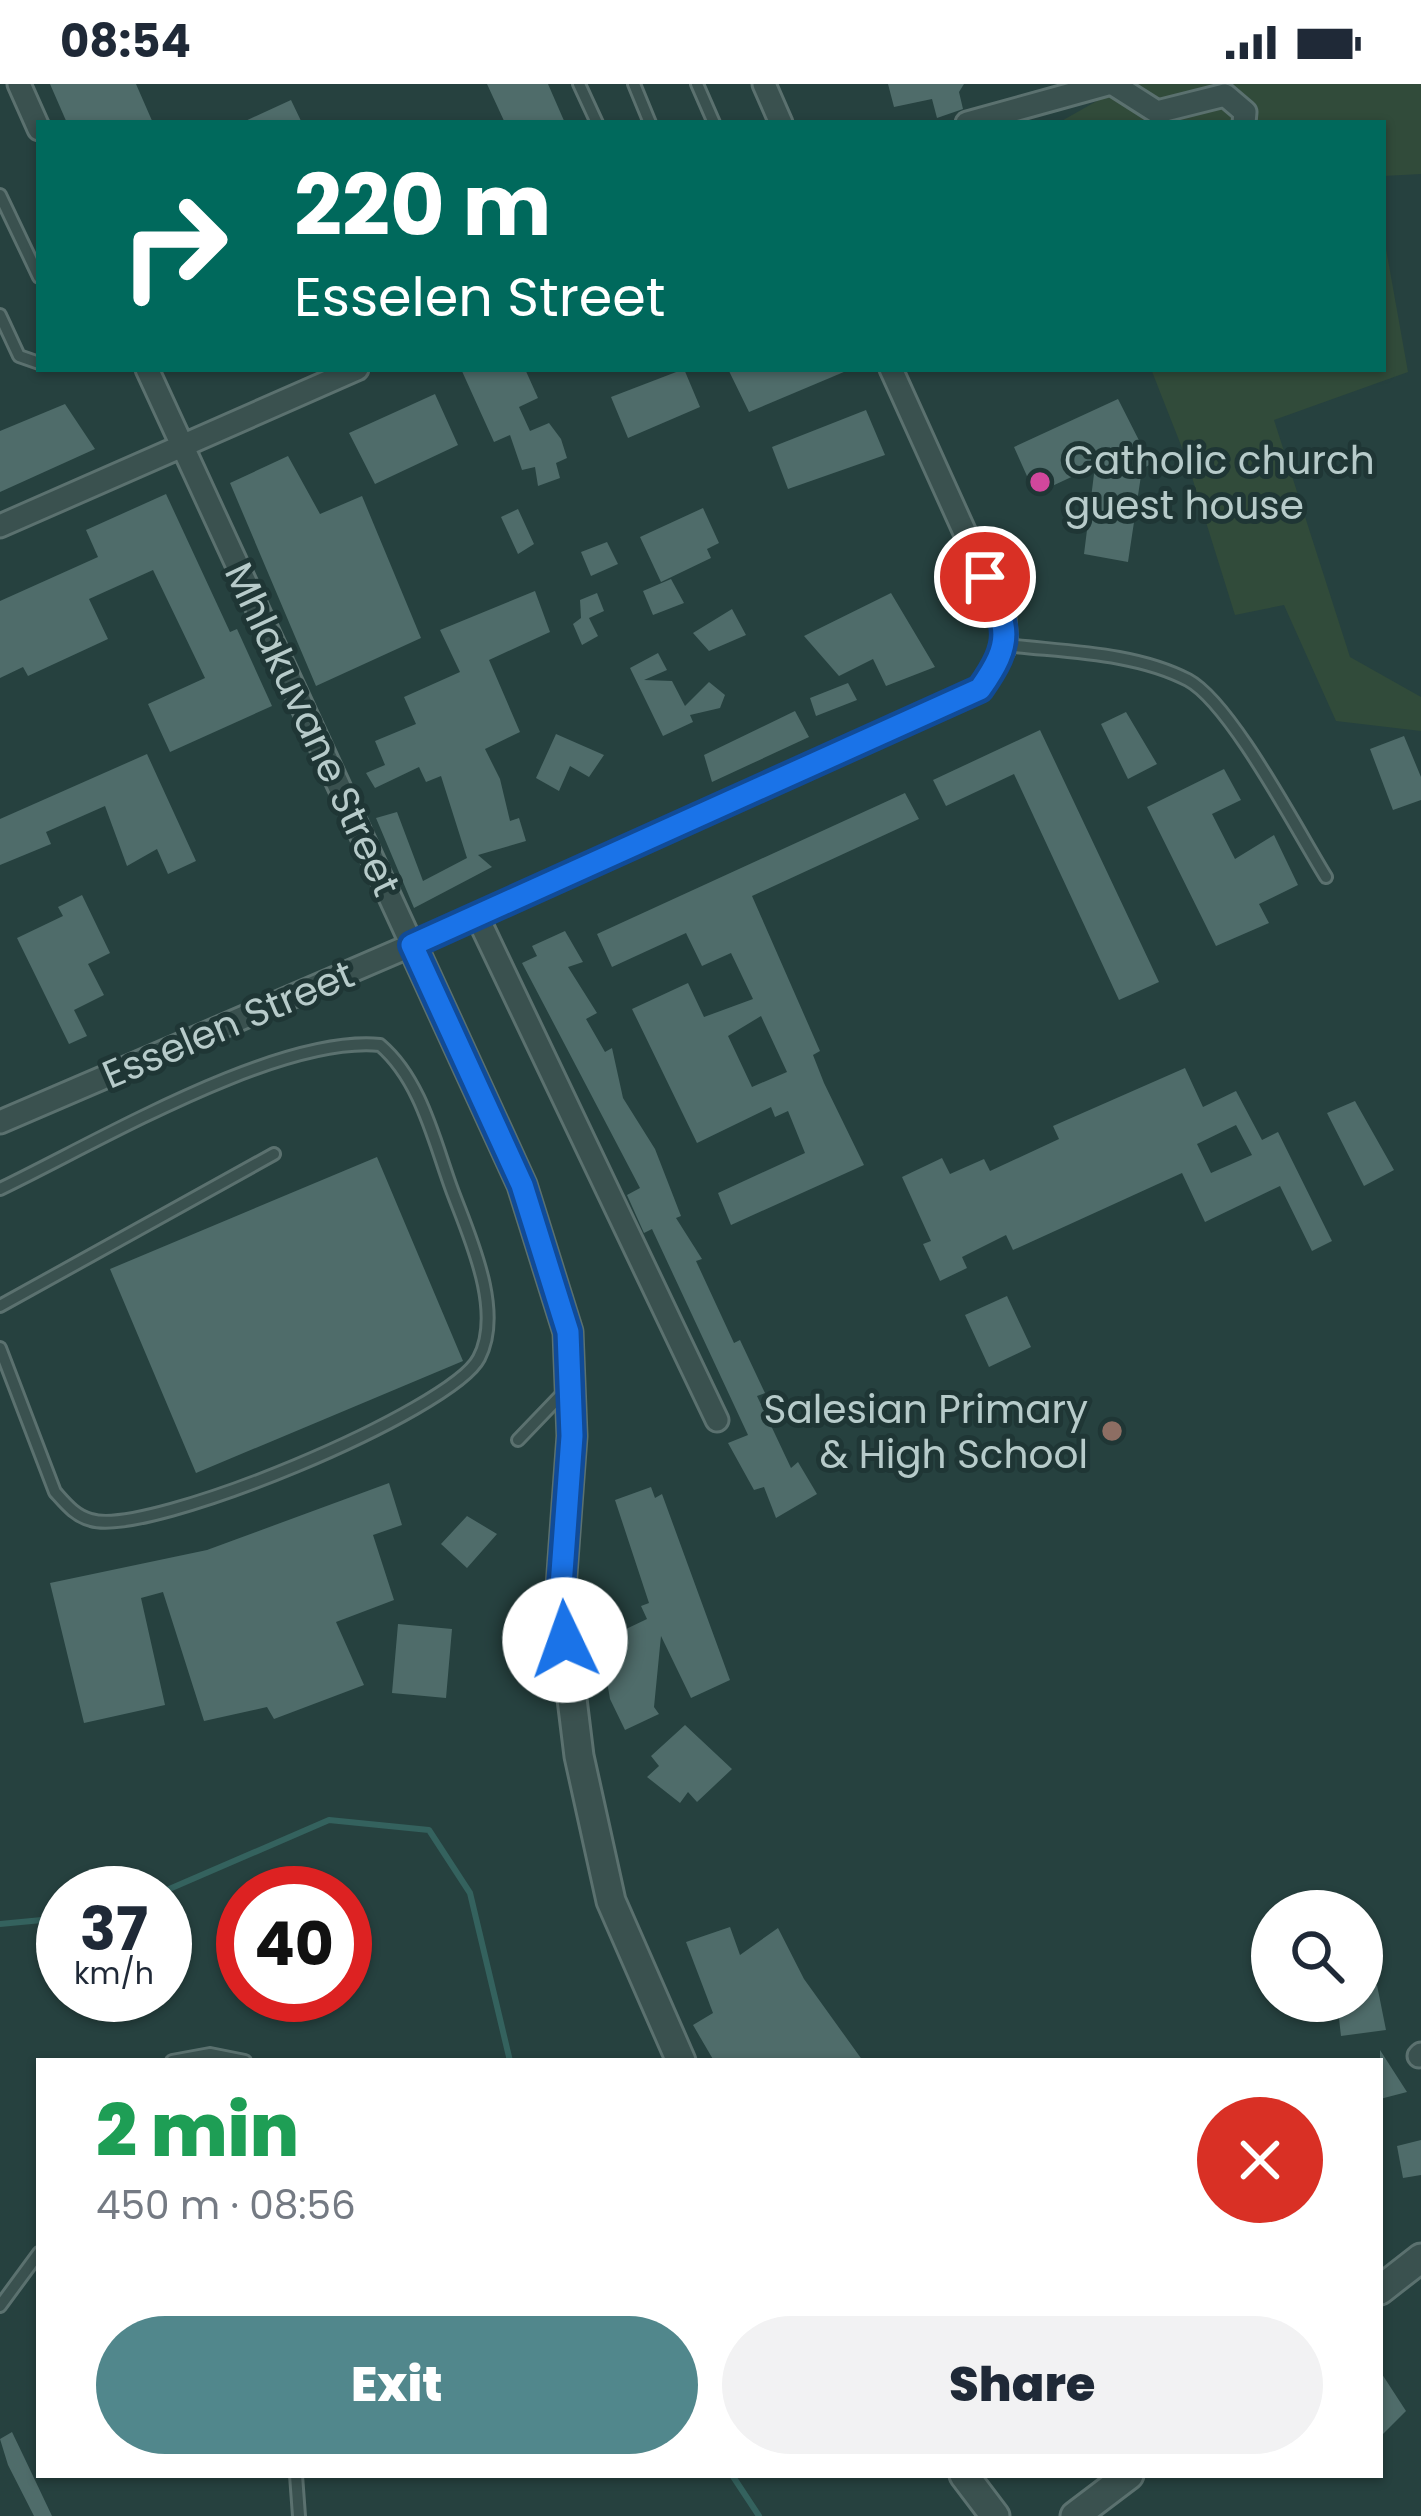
<!DOCTYPE html>
<html lang="en">
<head>
<meta charset="utf-8">
<style>
  body { margin:0; font-family:Poppins,sans-serif; background:#f2f2f3; color:#1f2937; height:100vh; display:flex; flex-direction:column; font-size:45px; white-space:nowrap }
  * { box-sizing:border-box; margin:0 }
  p { font-size:39px; color:#747a83 }
  .icon { flex:none; width:66px; height:66px; fill:none; stroke:currentColor; stroke-width:2; stroke-linecap:round; stroke-linejoin:round }
  .map { position:relative; flex:1; overflow:hidden }
  .side { position:absolute; left:36px; top:1974px; width:1347px; height:420px; display:flex; flex-direction:column; background:#fff; border-radius:0px; box-shadow:0 3px 9px #0004 }
  .side>* { flex:none }
  .hud { position:absolute; left:36px; top:36px; width:1350px; height:252px; border-radius:0px; box-shadow:0 3px 9px #0004; background:#00695c; color:#fff; overflow:hidden }
  .controls { position:absolute; left:1251px; top:1806px; display:grid; gap:24px }
  .controls a { display:grid; place-items:center; width:132px; height:132px; border-radius:50%; background:#fff; box-shadow:0 3px 9px #0004; font-size:60px }
  .speed { position:absolute; left:36px; top:1782px; display:flex; gap:24px; font-size:60px; font-weight:700; text-align:center }
  .speed>* { display:grid; place-content:center; width:156px; height:156px; border-radius:50%; background:#fff; box-shadow:0 3px 9px #0004; line-height:1 }
  .speed small { font-size:30px; font-weight:400 }
  .speed .limit { border:18px solid #d22; background:#fff; color:#111 }
  .pin { position:absolute; display:grid; place-items:center; width:102px; height:102px; color:#fff; margin:-51px; border:6px solid #fff; border-radius:50%; box-shadow:0 3px 12px #0007 }
  .me { position:absolute; width:132px; margin:-66px; rotate:357deg; stroke-linejoin:round; filter:drop-shadow(0 0 9px #0008) }
  .turn { display:flex; align-items:center; gap:42px; height:252px; padding:0 60px; font-size:54px }
  .turn .icon { width:156px; height:156px; stroke-width:2.5 }
  .turn b { display:block; font-size:84px; line-height:102px }
  .round { display:grid; place-items:center; flex:none; width:126px; height:126px; border-radius:63px; background:#f2f2f3 }
  .overview { display:flex; align-items:center; justify-content:space-between; height:204px; padding:0 60px }
  h1 { font-size:72px; font-weight:800; line-height:90px; color:#1e9e55 }
  .action { display:flex; gap:24px; margin-top:auto; padding:24px 60px }
  .action a { flex:1; height:138px; border-radius:72px; background:#51878c; color:#fff; font-size:48px; font-weight:800; line-height:138px; text-align:center }
  .action a+a { background:#f2f2f3; color:#1f2937 }
  .status { display:flex; justify-content:space-between; align-items:center; height:84px; padding:0 60px; background:#fff; direction:ltr }
  .status svg { height:33px; fill:currentColor }
  .map>svg:first-child { display:block }
  .green { fill:#314b3a }
  .lines { fill:none; stroke-linecap:round; stroke-linejoin:round }
  .stream { stroke:#34625e; stroke-width:6 }
  .building { fill:#4f6c6a; fill-rule:evenodd }
  .service-casing { stroke:#5b716f; stroke-width:16 }
  .minor-casing { stroke:#5b716f; stroke-width:27 }
  .tertiary-casing { stroke:#5b716f; stroke-width:33 }
  .service { stroke:#3a514f; stroke-width:10 }
  .minor { stroke:#3a514f; stroke-width:21 }
  .tertiary { stroke:#3a514f; stroke-width:27 }
  .route-casing { stroke:#114b97; stroke-width:30 }
  .route { stroke:#1a73e8; stroke-width:21 }
  .hotel-dot { fill:#d1479c; stroke:#1f3635; stroke-width:4.5 }
  .education-dot { fill:#8d6e63; stroke:#1f3635; stroke-width:4.5 }
  .labels { text-anchor:middle; stroke-width:10; stroke-linejoin:round; paint-order:stroke }
  .poi-label { font-size:39px; fill:#b7cbca; stroke:#1f3635; text-anchor:start }
  .street-label { font-size:39px; fill:#b7cbca; stroke:#1f3635 }
</style>
</head>
<body>
<div class="status"><b>08:54</b><svg viewBox="0 0 49 12"><path d="M0 12V9h3v3zM5 12V6h3v6zM10 12V3h3v9zM15 12V0h3v12zM26 1h20v11H26zM47 4h2v5h-2z"/></svg></div>
<div class="map">
<svg width="1421" height="2432" viewBox="0 0 1421 2432">
  <rect width="100%" height="100%" fill="#26413f"/>
  <path class="green" d="M1127 0H1421V90L1383 92V39H1058Z
    M1383 148 1408 288 1274 336 1350 573 1421 613V647L1336 637 1284 521 1235 531 1186 374 1151 285H1383Z"/>
  <g class="lines">
    <path class="stream" d="M160 1809 329 1736 429 1746 470 1809 510 1977
      M0 1840 63 1834
      M732 2391 759 2432"/>
  </g>
  <path class="building" d="M50 0H136L153 39H67Z
    M487 0H548L565 39H505Z
    M888 0H964L959 8 963 25 937 34 932 15 894 23Z
    M291 16 302 39H241Z
    M461 285H525L538 314 519 323 530 347 549 339 561 355 567 374 556 379 560 394 538 402 535 383 522 386 510 351 494 358Z
    M684 285 700 323 628 354 611 313Z
    M728 285H851L749 328Z
    M435 310 458 361 375 400 349 349Z
    M1118 315 1151 380 1142 385 1128 478 1084 470 1095 382 1035 410 1014 363Z
    M65 320 95 365 0 408V347Z
    M866 326 885 371 788 405 772 363Z
    M288 372 320 430 362 412 421 554 316 602 230 399Z
    M166 410 230 548 237 545 272 622 170 668 148 620 205 594 153 486 89 515 108 555 28 592 23 583 0 594V517L98 473 86 446Z
    M703 424 719 459 707 465 711 474 661 498 640 453Z
    M518 425 534 460 518 470 501 433Z
    M607 458 618 480 591 492 581 468Z
    M671 495 684 519 653 531 643 507Z
    M535 507 550 548 489 576 520 648 485 665 500 695 510 737 519 734 526 757 478 771 492 783 414 824 376 734 397 728 423 797 467 774 441 692 426 698 419 683 375 704 366 689 385 681 375 657 416 640 404 613 460 588 440 546Z
    M597 509 604 527 589 534 598 552 582 561 573 540 581 534 580 516Z
    M891 509 935 583 886 602 873 575 839 592 804 552Z
    M732 525 746 551 709 567 693 549Z
    M658 569 667 586 644 596 672 597 685 622 709 598 725 611 720 624 690 631 693 638 663 652 630 584Z
    M848 599 857 616 816 632 810 614Z
    M795 627 809 653 712 698 704 671Z
    M1126 628 1157 680 1128 695 1101 640Z
    M1040 646 1159 898 1119 916 1014 690 946 722 933 696Z
    M556 650 604 671 589 693 570 682 559 707 536 694Z
    M1404 652 1421 693V716L1393 726 1370 665Z
    M147 670 196 777 168 790 157 765 127 782 105 722 46 748 51 760 0 781V735Z
    M1224 685 1241 716 1212 730 1235 775 1274 751 1298 801 1259 820 1269 839 1216 862 1147 723Z
    M905 709 919 735 752 812 820 967 813 971 824 999 864 1081 731 1141 718 1109 805 1069 788 1027 775 1033 771 1023 697 1059 632 925 688 899 704 933 753 915 731 869 702 882 686 849 612 883 597 850ZM761 932 787 988 752 1003 728 952Z
    M82 811 110 869 88 880 104 911 74 926 87 952 69 960 17 854 63 832 58 823Z
    M565 847 583 878 568 883 597 929 586 935 605 968 612 964 623 1014 655 1065 681 1132 676 1134 702 1175 696 1177 734 1259 740 1256 765 1309 757 1312 791 1384 798 1378 817 1410 776 1434 764 1403 754 1406 728 1359 748 1351 652 1145 644 1149 627 1111 640 1104 522 879 537 872 532 862Z
    M1185 984 1203 1023 1236 1007 1262 1056 1278 1048 1332 1157 1312 1167 1280 1102 1205 1138 1182 1089 1013 1166 1006 1151 962 1173 967 1184 940 1197 923 1160 931 1157 902 1093 942 1074 950 1090 984 1075 990 1087 1059 1055 1053 1042ZM1236 1041 1252 1071 1211 1089 1197 1060Z
    M1355 1017 1394 1086 1364 1102 1327 1029Z
    M377 1073 463 1277 196 1389 110 1185Z
    M1007 1212 1031 1263 989 1283 965 1231Z
    M389 1399 402 1441 373 1451 394 1516 336 1538 364 1601 274 1635 267 1623 204 1637 163 1508 141 1514 165 1621 84 1639 50 1499 207 1466Z
    M651 1403 655 1414 662 1410 730 1596 691 1614 661 1552 654 1623 659 1630 625 1646 610 1615 605 1586 613 1584 605 1555 647 1535 641 1522 649 1519 615 1416Z
    M467 1432 497 1450 467 1484 441 1460Z
    M398 1540 452 1545 446 1614 392 1609Z
    M685 1641 732 1685 697 1718 688 1708 680 1719 647 1693 659 1682 651 1672Z
    M730 1843 740 1871 778 1844 804 1895 863 1977H714L693 1941 713 1929 686 1858Z
    M1377 1901 1386 1946 1341 1952 1337 1917H1362V1904Z
    M1380 1966 1407 2008 1380 2015Z
    M1421 2056V2091L1403 2094 1397 2062Z
    M1380 2287 1406 2327 1380 2353Z
    M12 2348 24 2373 52 2432H34L8 2381 0 2355Z"/>
  <g class="lines">
    <g class="service-casing">
      <path id="service" d="M579 0 597 39
        M634 0 650 39
        M697 0 714 39
        M0 111 39 193
        M0 231 19 272 39 279
        M1006 561C1065 568 1134 568 1188 596 1231 619 1298 748 1326 793
        M0 1105C96 1059 277 951 380 961 421 996 434 1057 452 1106 469 1152 504 1226 479 1274 452 1327 148 1454 91 1436 75 1432 65 1419 55 1408L0 1264
        M0 1222 274 1070
        M518 1356 566 1306
        M172 1977 210 1970 245 1977
        M0 2222 39 2169
        M296 2391 299 2432"/>
    </g>
    <g class="minor-casing">
      <path id="minor" d="M19 0 39 45
        M764 0 781 39
        M1113 0 1157 28 1225 11 1245 28 1244 39
        M967 39 1108 0
        M147 285 412 861
        M0 442 357 285
        M477 832 717 1336
        M0 1038 412 861 980 606 1006 561 1004 535 891 285
        M1419 1972 1421 1970"/>
    </g>
    <g class="tertiary-casing">
      <path id="tertiary" d="M412 861 522 1101 568 1248 572 1352 560 1517 579 1672 611 1817 681 1977
        M1380 2206 1421 2174
        M964 2391 995 2432
        M1075 2432 1129 2391"/>
    </g>
    <use href="#service" class="service"/>
    <use href="#minor" class="minor"/>
    <use href="#tertiary" class="tertiary"/>
  </g>
  <g class="lines">
    <g class="route-casing">
      <path id="route" d="M565 1556 560 1516 572 1352 568 1248 522 1101 412 861 980 605C1014 557 1008 544 985 493"/>
    </g>
    <use href="#route" class="route"/>
  </g>
  <circle class="hotel-dot" cx="1040" cy="398" r="12"/>
  <circle class="education-dot" cx="1112" cy="1347" r="12"/>
  <g class="labels">
    <g class="poi-label">
      <text x="1064" y="390">Catholic church<tspan x="1064" dy="45">guest house</tspan></text>
      <text x="1088" y="1339" text-anchor="end">Salesian Primary<tspan x="1088" dy="45">&amp; High School</tspan></text>
    </g>
    <g class="street-label">
      <text transform="translate(313 645) rotate(65)" y="14">Mhlakuvane Street</text>
      <text transform="translate(228 940) rotate(-23)" y="14">Esselen Street</text>
    </g>
  </g>
</svg>
<div class="controls">
<a><svg class="icon" aria-label="search" viewBox="0 0 24 24"><circle cx="10" cy="10" r="6"/><path d="M15 15l6 6"/></svg></a>
</div>
<div class="speed"><div>37<small>km/h</small></div><div class="limit">40</div></div>
<div class="pin" style="left:985px;top:493px;background:#d93025"><svg class="icon" aria-label="arrive" viewBox="0 0 24 24"><path d="M6 21V4h12l-3 4 3 4H6"/></svg></div>
<svg class="me" style="left:565px;top:1556px" viewBox="-20 -20 40 40"><circle r="19" fill="#fff"/><path d="M0-13L10 11 0 6-10 11z" fill="#1a73e8"/></svg>
<div class="hud">
<div class="turn"><svg class="icon" aria-label="right" viewBox="0 0 24 24"><path d="M7 20v-9h11M14 6l5 5-5 5"/></svg><div><b>220 m</b>Esselen Street</div></div>
</div>
<section class="side">
<div class="overview"><div><h1>2 min</h1><p>450 m · 08:56</p></div><a class="round" style="background:#d93025;color:#fff"><svg class="icon" aria-label="close" viewBox="0 0 24 24"><path d="M6 6l12 12M18 6L6 18"/></svg></a></div>
<div class="action"><a>Exit</a><a>Share</a></div>
</section>
</div>
</body>
</html>
